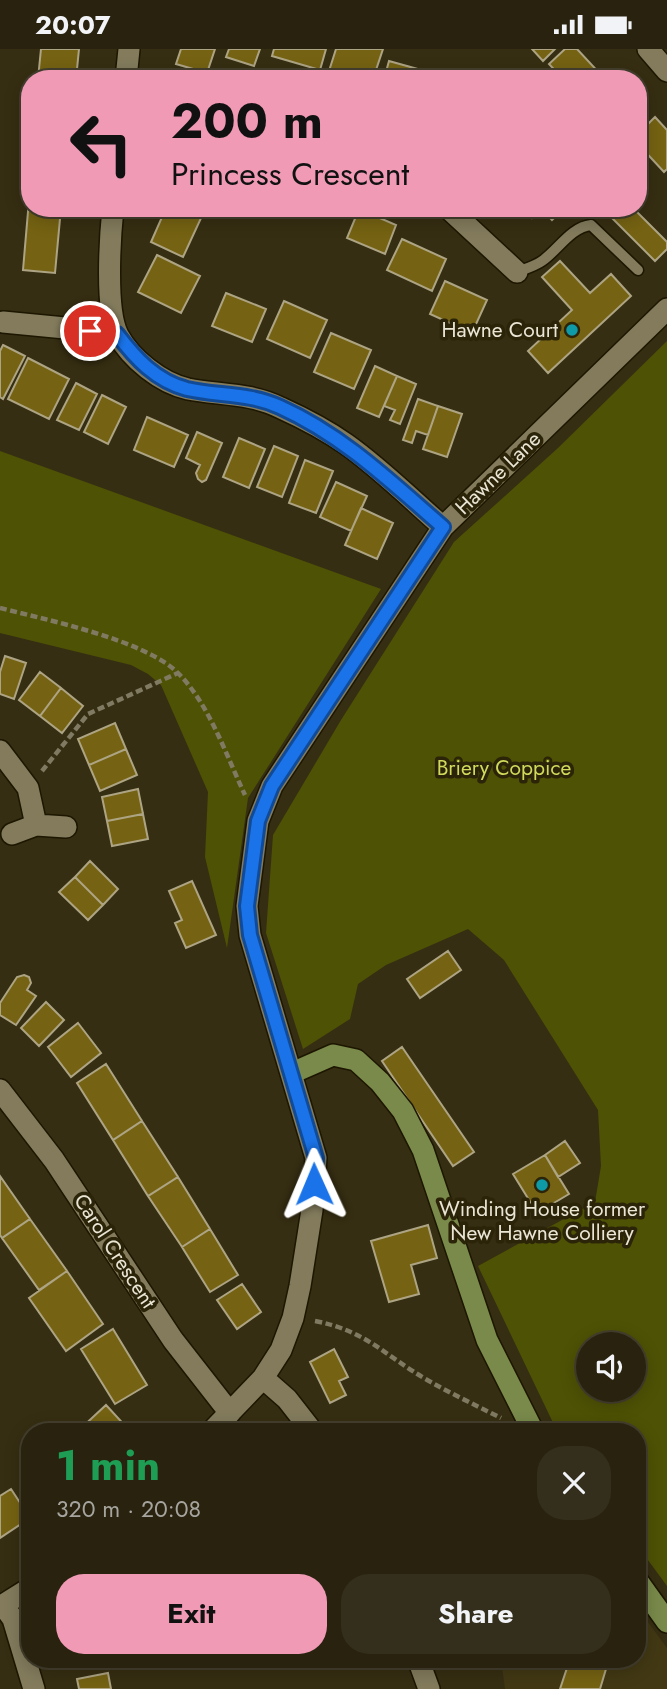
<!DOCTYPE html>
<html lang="en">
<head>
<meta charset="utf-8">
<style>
  body { margin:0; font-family:Jost,sans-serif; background:#342f1c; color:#f1f3f6; height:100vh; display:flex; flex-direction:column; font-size:26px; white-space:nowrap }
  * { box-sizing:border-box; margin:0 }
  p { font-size:23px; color:#a5a49e }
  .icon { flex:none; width:38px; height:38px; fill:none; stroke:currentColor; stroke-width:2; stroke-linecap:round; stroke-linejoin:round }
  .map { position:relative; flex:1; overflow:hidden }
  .panel { position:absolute; left:21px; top:1374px; width:625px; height:245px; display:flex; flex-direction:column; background:#28220e; border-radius:28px; box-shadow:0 4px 18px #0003,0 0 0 2px #443f2e }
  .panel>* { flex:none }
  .hud { position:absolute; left:21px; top:21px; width:626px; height:147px; border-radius:28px; box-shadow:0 4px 18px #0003,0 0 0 2px #443f2e; background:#f09ab6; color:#111; overflow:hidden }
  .tools { position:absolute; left:576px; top:1283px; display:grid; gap:14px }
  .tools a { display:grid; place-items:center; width:70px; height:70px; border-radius:50%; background:#28220e; box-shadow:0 4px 18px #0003,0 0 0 2px #443f2e; font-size:35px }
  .pin { position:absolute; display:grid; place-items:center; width:60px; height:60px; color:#fff; margin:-30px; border:4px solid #fff; border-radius:50%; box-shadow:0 2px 7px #0007 }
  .me { position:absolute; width:77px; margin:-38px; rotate:359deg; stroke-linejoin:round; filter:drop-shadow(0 0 5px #0008) }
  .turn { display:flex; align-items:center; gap:24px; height:147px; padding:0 35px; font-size:32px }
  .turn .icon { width:91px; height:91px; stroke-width:2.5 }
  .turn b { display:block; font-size:49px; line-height:60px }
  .round { display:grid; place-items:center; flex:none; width:74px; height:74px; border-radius:28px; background:#342f1c }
  .head { display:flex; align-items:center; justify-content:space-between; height:119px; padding:0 35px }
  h1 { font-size:42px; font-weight:700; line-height:52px; color:#1e9e55 }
  .primary-button { display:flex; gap:14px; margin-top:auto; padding:14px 35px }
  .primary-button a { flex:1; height:80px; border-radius:28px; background:#f09ab6; color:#111; font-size:28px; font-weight:700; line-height:80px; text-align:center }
  .primary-button a+a { background:#342f1c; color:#f1f3f6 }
  .status { display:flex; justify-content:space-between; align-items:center; height:49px; padding:0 35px; background:#28220e; direction:ltr }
  .status svg { height:19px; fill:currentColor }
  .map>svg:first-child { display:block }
  .built { fill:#423814 }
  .green { fill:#4e5205; fill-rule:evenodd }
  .building { fill:#756212; stroke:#ada484; stroke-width:2 }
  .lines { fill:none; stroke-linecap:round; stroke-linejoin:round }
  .lane-casing { stroke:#1d1600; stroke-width:13 }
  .street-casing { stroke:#1d1600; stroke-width:24 }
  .secondary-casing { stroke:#1d1600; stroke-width:24 }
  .path { stroke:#807a62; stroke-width:4.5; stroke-dasharray:7 3.5; stroke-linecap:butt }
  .lane { stroke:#837b5c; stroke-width:10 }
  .street { stroke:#837b5c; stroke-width:21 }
  .secondary { stroke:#798a4b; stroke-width:21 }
  .route-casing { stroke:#114b97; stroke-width:18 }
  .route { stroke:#1a73e8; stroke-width:12 }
  .culture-dot { fill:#0f9aa8; stroke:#2c2408; stroke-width:2.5 }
  .labels { text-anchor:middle; stroke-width:7; stroke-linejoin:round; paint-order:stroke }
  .poi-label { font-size:21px; fill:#eae6d5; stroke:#2c2408; text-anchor:end }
  .street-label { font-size:21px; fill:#eae6d5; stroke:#2c2408 }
  .park-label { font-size:21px; fill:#d0da5b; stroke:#2c2408 }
</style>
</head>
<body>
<div class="status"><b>20:07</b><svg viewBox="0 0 49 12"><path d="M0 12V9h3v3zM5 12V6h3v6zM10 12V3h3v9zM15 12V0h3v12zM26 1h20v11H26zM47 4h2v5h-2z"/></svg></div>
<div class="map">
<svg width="667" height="1640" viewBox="0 0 667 1640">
  <rect width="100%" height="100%" fill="#362e12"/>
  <path class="built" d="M637 1558 667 1599V1640H505L501 1610H637Z"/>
  <path class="green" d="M667 292V1537L637 1496V1382H557L478 1217 595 1153 601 1117 598 1061 504 911 468 880 386 916 358 935 350 970 303 1000 266 884 273 786 341 671 454 493 558 399ZM588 1295H634V1340H588Z
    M0 402 381 540 248 749 227 899 205 808 208 743 161 636 148 625 131 616 0 584Z"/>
  <path class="building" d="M41 0H79L76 30H38Z
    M181 0H215L207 24 176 15Z
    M229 0H260L254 17 226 8Z
    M274 0H326L320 21 272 7Z
    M336 0H383L373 30H354L329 22Z
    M532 0H555L543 12Z
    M565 0H577L604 29 563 30 549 15Z
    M389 12 432 24 430 30H384Z
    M655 68 667 81V120L664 123 639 96V84Z
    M29 151 30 159H61L55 224 23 221Z
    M166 159H186L202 167 183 208 151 193Z
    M523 159H564L552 171 542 160 532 169Z
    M602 159H633L667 193V200L655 212Z
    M359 160 396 176 385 205 347 189Z
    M402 190 446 210 432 242 387 221Z
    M157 206 200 227 181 264 138 243Z
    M560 212 590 244 611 225 631 247 548 324 528 302 572 261 542 228Z
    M445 232 487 251 472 284 430 265Z
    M226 244 266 260 252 293 212 277Z
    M284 252 327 271 310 309 267 290Z
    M331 284 371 301 354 340 314 323Z
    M3 296 25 307 3 350 0 348V302Z
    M28 309 69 330 49 370 8 350Z
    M375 317 397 327 379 368 357 359Z
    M397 327 416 335 400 375 390 371 395 361 384 357Z
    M76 334 97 345 79 381 57 371Z
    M102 346 126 358 108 395 84 383Z
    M418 350 438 357 428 386 416 382 412 394 403 391Z
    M438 357 462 365 447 408 423 400Z
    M147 368 188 386 174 418 134 401Z
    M197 383 222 394 206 431 202 433 198 430 196 424 200 416 186 409Z
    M239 389 265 400 249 439 223 428Z
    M274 397 298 407 282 448 257 438Z
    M305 411 333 422 316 464 289 454Z
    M336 433 367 447 351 482 320 468Z
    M361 459 393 474 377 510 345 496Z
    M5 607 26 614 14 650 0 645V623Z
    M40 623 61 639 40 667 19 651Z
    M61 639 83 657 62 684 40 667Z
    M115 674 126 700 89 716 78 690Z
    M126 700 137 726 100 742 89 716Z
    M138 740 143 765 107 772 102 748Z
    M143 765 148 790 112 797 107 772Z
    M90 812 118 840 103 856 75 828Z
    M75 828 103 856 88 871 59 843Z
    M192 832 216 886 186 899 175 874 182 871 169 842Z
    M448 902 461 921 420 949 407 930Z
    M24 926 29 928 31 934 27 941 36 947 16 976 0 966V954L17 928Z
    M46 953 64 971 39 997 21 979Z
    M78 974 101 1004 71 1028 48 998Z
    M402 998 474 1103 453 1117 382 1012Z
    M106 1015 142 1072 113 1091 77 1034Z
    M142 1072 178 1128 148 1147 113 1091Z
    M565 1092 580 1114 558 1128 545 1106Z
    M545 1106 569 1145 537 1164 513 1125Z
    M0 1127 30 1170 2 1189 0 1186Z
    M178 1128 210 1180 182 1198 148 1147Z
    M30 1170 67 1222 39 1241 2 1189Z
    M428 1176 437 1209 411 1216 419 1245 389 1253 371 1192Z
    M210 1180 238 1226 210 1243 182 1198Z
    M67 1222 103 1275 66 1302 29 1249Z
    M242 1235 261 1263 237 1280 217 1251Z
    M113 1280 147 1336 115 1355 81 1300Z
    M334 1300 348 1328 339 1332 346 1346 330 1354 310 1313Z
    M106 1356 129 1381 127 1382H78Z
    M11 1440 30 1469 0 1489V1447Z
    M570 1610H609L600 1640H560Z
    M108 1624 111 1640H79L77 1630Z"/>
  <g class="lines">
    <g class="lane-casing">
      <path id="lane" d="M517 223C525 220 535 217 542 212 558 201 571 178 591 176L638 221"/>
    </g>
    <g class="street-casing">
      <path id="street" d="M648 0 667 22
        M126 30 129 0
        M113 159C110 188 105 261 118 286 131 310 161 334 188 340 219 346 252 344 281 359 303 369 326 381 346 395 380 419 411 450 443 478
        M448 159 517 223
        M3 273 117 284
        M0 702 28 739 36 776
        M12 785 36 776 66 778
        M0 1041 54 1111 173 1291 230 1364
        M263 1329 287 1350 312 1382
        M212 1382 263 1329 281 1301 293 1269 300 1237 312 1161 316 1109 250 886 247 857 258 772 272 737 443 478 667 260
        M3 1556 13 1570 34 1640
        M0 1558 30 1539
        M418 1610 429 1640"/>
    </g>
    <g class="secondary-casing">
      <path id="secondary" d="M292 1024 333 1006 356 1011 380 1033 403 1062 423 1101 487 1291 533 1382
        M637 1531 667 1573"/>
    </g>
    <path class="path" d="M0 559C47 571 146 591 179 625 210 657 226 706 245 746
      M42 722 88 665 178 624
      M315 1272C367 1282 385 1307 429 1332 452 1345 477 1357 501 1369"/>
    <use href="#lane" class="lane"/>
    <use href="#street" class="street"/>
    <use href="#secondary" class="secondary"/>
  </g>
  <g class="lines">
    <g class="route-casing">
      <path id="route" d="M90 282 117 285C135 309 156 332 187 340 218 347 250 344 280 358 344 387 391 433 443 478L272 737 258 772 247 857 250 886 316 1109 314 1135"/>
    </g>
    <use href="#route" class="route"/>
  </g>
  <g class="culture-dot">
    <circle cx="572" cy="281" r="7"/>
    <circle cx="542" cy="1136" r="7"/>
  </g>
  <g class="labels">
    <g class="poi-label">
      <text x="558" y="288">Hawne Court</text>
      <text x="542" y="1167" text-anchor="middle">Winding House former<tspan x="542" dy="24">New Hawne Colliery</tspan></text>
    </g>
    <g class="street-label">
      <text transform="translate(498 424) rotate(-44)" y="7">Hawne Lane</text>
      <text transform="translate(115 1202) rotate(57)" y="7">Carol Crescent</text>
    </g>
    <g class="park-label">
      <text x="504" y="726">Briery Coppice</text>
    </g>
  </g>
</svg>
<div class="tools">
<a><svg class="icon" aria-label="sound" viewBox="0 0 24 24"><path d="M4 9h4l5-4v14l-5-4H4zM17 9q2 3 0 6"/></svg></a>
</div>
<div class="pin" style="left:90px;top:282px;background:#d93025"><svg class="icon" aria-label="arrive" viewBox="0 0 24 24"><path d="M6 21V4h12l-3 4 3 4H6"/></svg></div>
<svg class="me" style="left:314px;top:1135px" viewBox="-20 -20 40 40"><path d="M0-17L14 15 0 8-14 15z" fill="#1a73e8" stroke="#fff" stroke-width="4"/></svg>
<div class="hud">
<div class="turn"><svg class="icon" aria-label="left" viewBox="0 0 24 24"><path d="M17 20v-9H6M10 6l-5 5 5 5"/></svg><div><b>200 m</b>Princess Crescent</div></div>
</div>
<section class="panel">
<div class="head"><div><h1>1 min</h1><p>320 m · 20:08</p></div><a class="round"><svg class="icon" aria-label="close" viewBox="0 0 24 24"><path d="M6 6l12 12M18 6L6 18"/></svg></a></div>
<div class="primary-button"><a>Exit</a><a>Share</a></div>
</section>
</div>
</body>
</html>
